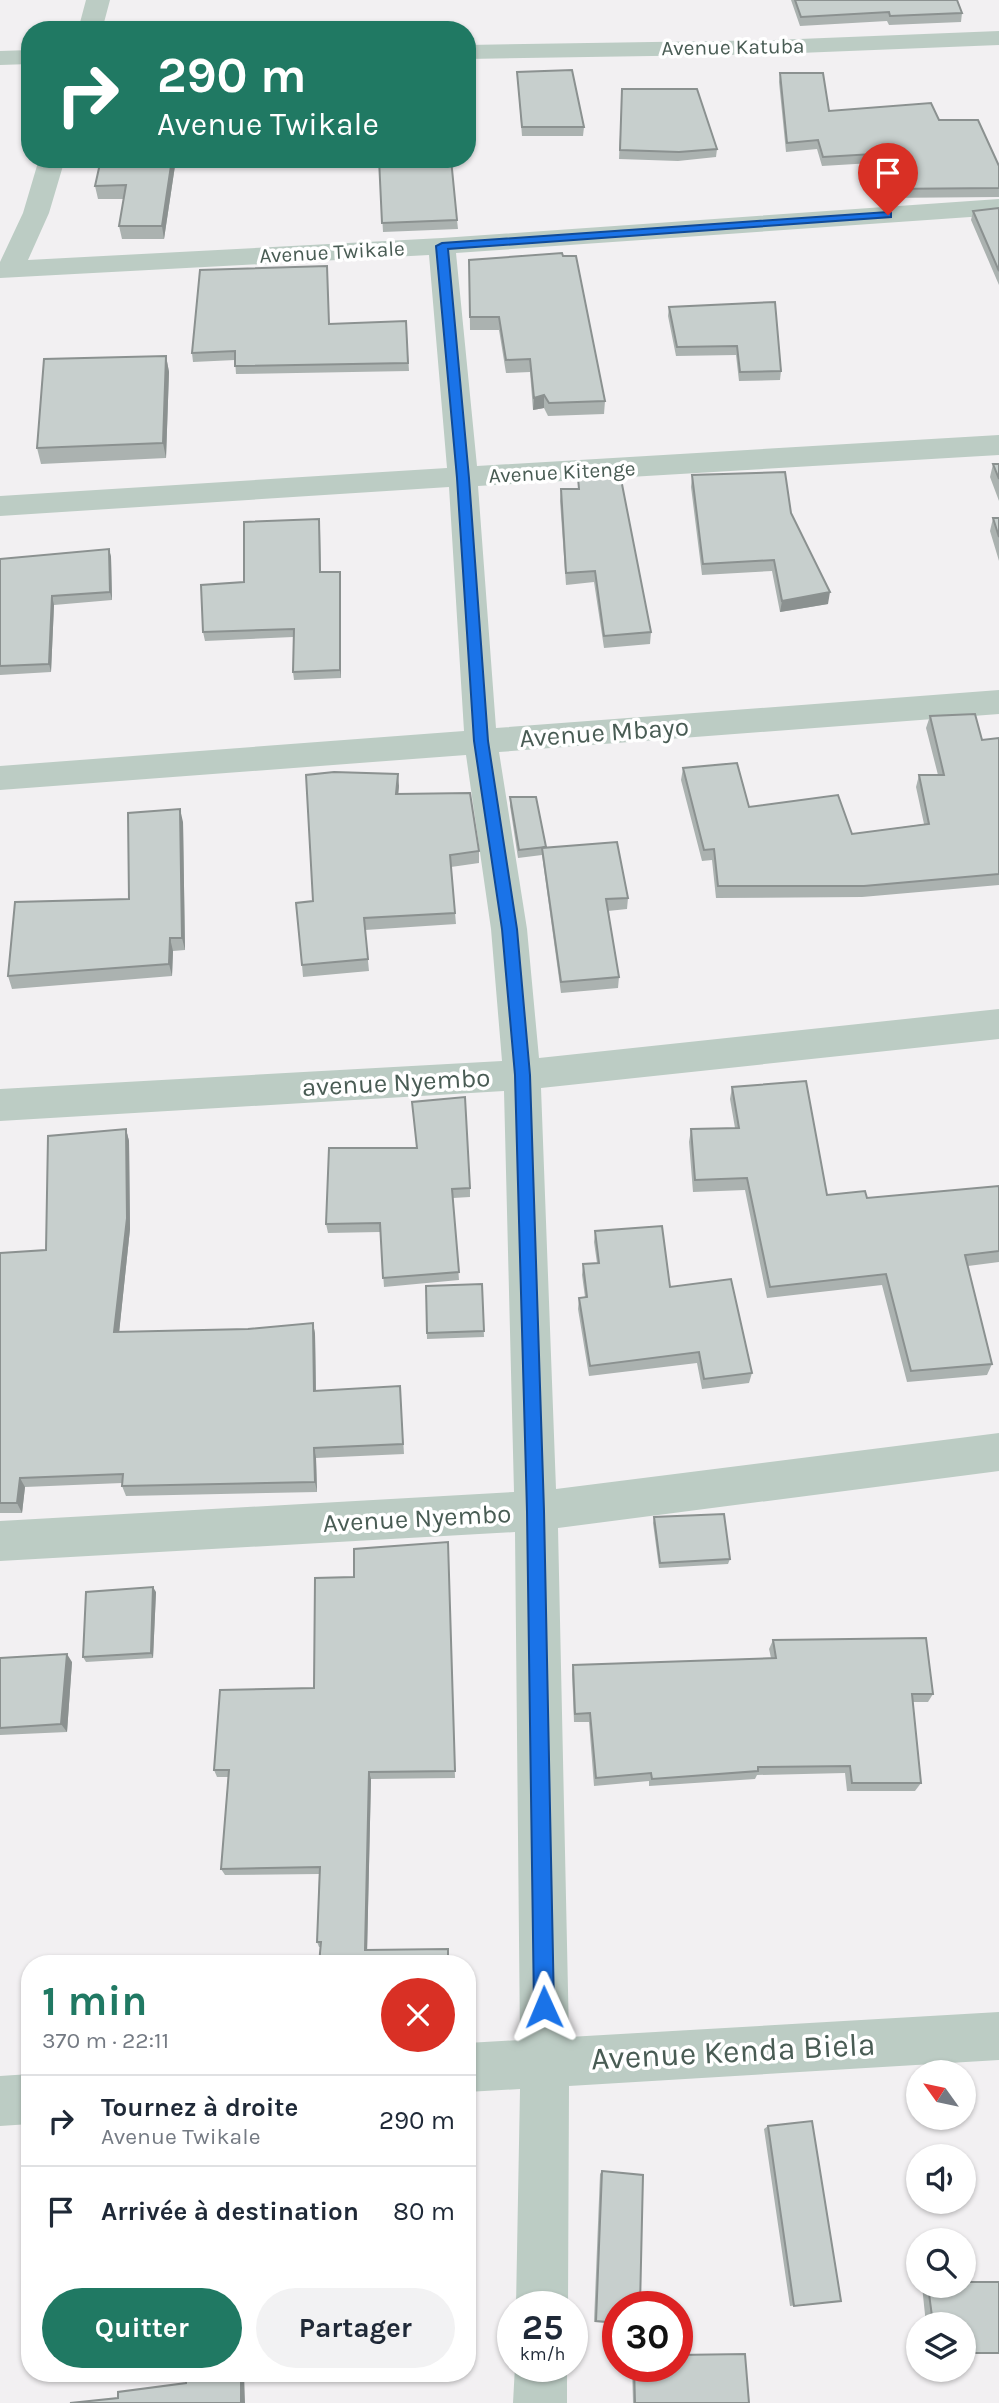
<!DOCTYPE html>
<html lang="fr">
<head>
<meta charset="utf-8">
<style>
  body { margin:0; font-family:Karla,sans-serif; background:#f2f2f3; color:#1f2937; height:100vh; display:flex; flex-direction:column; font-size:26px; white-space:nowrap }
  * { box-sizing:border-box; margin:0 }
  p { font-size:23px; color:#747a83 }
  .icon { flex:none; width:38px; height:38px; fill:none; stroke:currentColor; stroke-width:2; stroke-linecap:round; stroke-linejoin:round }
  .map { position:relative; flex:1; overflow:hidden }
  .drawer { position:absolute; left:21px; top:1955px; width:455px; height:427px; display:flex; flex-direction:column; background:#fff; border-radius:28px; box-shadow:0 2px 5px #0004 }
  .drawer>* { flex:none }
  .top-card { position:absolute; left:21px; top:21px; width:455px; height:147px; border-radius:28px; box-shadow:0 2px 5px #0004; background:#207963; color:#fff; overflow:hidden }
  .needle { width:46px; rotate:303deg }
  .fabs { position:absolute; left:906px; top:2060px; display:grid; gap:14px }
  .fabs a { display:grid; place-items:center; width:70px; height:70px; border-radius:50%; background:#fff; box-shadow:0 2px 5px #0004; font-size:35px }
  .speed { position:absolute; left:497px; top:2291px; display:flex; gap:14px; font-size:35px; font-weight:700; text-align:center }
  .speed>* { display:grid; place-content:center; width:91px; height:91px; border-radius:50%; background:#fff; box-shadow:0 2px 5px #0004; line-height:1 }
  .speed small { font-size:18px; font-weight:400 }
  .speed .limit { border:10px solid #d22; background:#fff; color:#111 }
  .pin { position:absolute; display:grid; place-items:center; width:60px; height:60px; color:#fff; margin:-72px -30px; border-radius:50% 50% 50% 0; rotate:-45deg; box-shadow:0 0 7px #0007 }
  .pin .icon { rotate:45deg }
  .me { position:absolute; width:77px; margin:-38px; rotate:359deg; stroke-linejoin:round; filter:drop-shadow(0 0 5px #0008) }
  .turn { display:flex; align-items:center; gap:24px; height:147px; padding:0 21px; font-size:32px }
  .turn .icon { width:91px; height:91px; stroke-width:2.5 }
  .turn b { display:block; font-size:49px; line-height:60px }
  .round { display:grid; place-items:center; flex:none; width:74px; height:74px; border-radius:37px; background:#f2f2f3 }
  .headline { display:flex; align-items:center; justify-content:space-between; height:119px; padding:0 21px }
  h1 { font-size:42px; font-weight:700; line-height:52px; color:#207963 }
  .action { display:flex; gap:14px; margin-top:auto; padding:14px 21px }
  .action a { flex:1; height:80px; border-radius:42px; background:#207963; color:#fff; font-size:28px; font-weight:700; line-height:80px; text-align:center }
  .action a+a { background:#f2f2f3; color:#1f2937 }
  ul { padding:0; list-style:none }
  li { display:flex; align-items:center; gap:21px; height:91px; padding:0 21px; border-top:2px solid #e0e1e3 }
  li div { flex:1 }
  li b { display:block; font-size:26px }
  li em { font-style:normal }
  .map>svg:first-child { display:block }
  .lines { fill:none; stroke-linecap:round; stroke-linejoin:round }
  .minor { fill:#bcccc4; fill-rule:evenodd }
  .wall { fill:#abb2b0 }
  .shaded-wall { fill:#8b9190 }
  .building { fill:#c7cfcd; stroke:#8b9190; stroke-width:2 }
  .route { fill:#1a73e8; stroke:#114b97; stroke-width:2 }
  .labels { text-anchor:middle; stroke-width:7; stroke-linejoin:round; paint-order:stroke }
  .far-street-label { font-size:21px; fill:#495c54; stroke:#fff }
  .street-label { font-size:26px; fill:#495c54; stroke:#fff }
  .near-street-label { font-size:32px; fill:#495c54; stroke:#fff }
</style>
</head>
<body>
<div class="map">
<svg width="999" height="2403" viewBox="0 0 999 2403">
  <rect width="100%" height="100%" fill="#f2f0f2"/>
  <g class="lines">
    <path class="minor" d="M86 0H110L102 30H78Z
      M999 31V45L774 54 467 59V45L774 40Z
      M30 50V64L0 65V51Z
      M39 159H65L49 213 28 260 442 238 999 199V215L456 253 477 466 999 435V455L478 486 496 728 999 690V714L499 752 527 929 539 1058 999 1009V1039L541 1088 556 1489 999 1433V1471L558 1528 569 2037 999 2012V2060L569 2086 568 2306H516L520 2089 467 2092V2043L520 2040 515 1532 0 1561V1521L514 1492 504 1091 0 1121V1089L502 1061 491 929 466 755 0 790V766L464 731 449 487 0 516V496L447 468 429 255 0 278V262L23 213Z
      M30 2074V2124L0 2126V2076Z
      M515 2366H567V2403H513Z"/>
  </g>
  <path class="wall" d="M791 0H957L962 13 961 22 889 25 887 21 800 26Z
    M517 72 584 127 583 136H522Z
    M780 73 829 111 939 120 999 166V197L880 198 872 163 822 166 817 149 786 152 779 82Z
    M622 89 717 149 716 157 678 161 619 159Z
    M176 159 164 239H122L119 226 124 199H98L95 186Z
    M379 159 457 220 458 229 383 232Z
    M999 208V285L971 220 973 211Z
    M469 260 605 401 604 414 548 416 544 408 533 410 530 372 506 373 499 330H470Z
    M669 307 781 371 780 380 739 381 736 355 676 356 668 316Z
    M406 321 409 371 236 374 235 360 193 362 192 353 330 324Z
    M166 356 169 372 166 458 41 464 37 448Z
    M993 464H999V501L990 477Z
    M692 475 791 513 828 604 780 612 772 571 702 575 691 487Z
    M578 478 651 632 650 644 604 648 594 582 566 585 560 501 561 489H578Z
    M993 518H999V561L990 531Z
    M320 528 321 572 341 581V678L294 680 293 672V637L205 641 203 632 244 582Z
    M109 549 111 557 112 600 54 605 51 672 0 675V559Z
    M930 716 982 740 999 738V885L862 897 716 898 712 860 702 861 681 780 683 768 749 807 852 834 924 824 916 787 919 775H938L926 728Z
    M399 786 398 794 479 851V863L451 867 456 924 365 930 369 971 303 977 302 965 313 901Z
    M510 797 546 848 628 898 627 909 608 911 619 977 618 988 561 993 542 855 518 858 510 806Z
    M183 822 185 950 173 951 172 976 12 989 8 976 129 899Z
    M732 1087 827 1195 867 1198 999 1186V1262L968 1266 992 1364 987 1375 907 1382 882 1285 767 1298 745 1190 693 1192 689 1142 691 1129 735 1128 730 1099Z
    M126 1129 129 1141 130 1229 119 1332 248 1329 313 1323 315 1334 316 1391 400 1386 404 1454 316 1458 317 1492 126 1496 122 1486V1483L25 1487 22 1513H0V1253L46 1250Z
    M329 1148 470 1188V1197L453 1198 459 1280 384 1287 380 1232 328 1233 326 1224Z
    M595 1231 670 1287 752 1373 749 1383 702 1389 697 1363 589 1376 578 1309 579 1298 585 1297 582 1275 583 1264 597 1263 594 1242Z
    M482 1284 484 1337 427 1339 426 1286Z
    M654 1517 730 1559 728 1564 659 1568 653 1523Z
    M448 1542 455 1778 371 1779 367 1950 449 1954 319 1947 317 1942 319 1874 225 1875 221 1869 228 1777H217L214 1770 314 1688 354 1577Z
    M156 1592 153 1658 86 1662 83 1657Z
    M773 1640 933 1694 928 1702H913L921 1783 915 1791H847L845 1773 757 1775 755 1779 649 1786V1781L594 1786 589 1722H574L572 1674 573 1665 771 1658 769 1649Z
    M0 1658 72 1662 67 1732 0 1735Z
    M768 2126 841 2301 790 2306 764 2129Z
    M602 2171 618 2323 594 2322 600 2174Z
    M922 2286H964V2324H926Z
    M632 2366H677L749 2403H633Z"/>
  <path class="shaded-wall" d="M172 159H176L164 239 162 226Z
    M166 356 169 372 166 458 163 443Z
    M544 395V408L533 410 534 398Z
    M109 549 111 557 112 600 110 592Z
    M340 572 341 581V678L340 670Z
    M830 592 828 604 780 612 782 601Z
    M52 596 54 605 51 672 49 664Z
    M398 774 399 786 397 806 396 794Z
    M180 809 183 822 185 950 182 938Z
    M170 938 173 951 172 976 169 964Z
    M126 1129 129 1141 130 1229 118 1343 114 1332Z
    M313 1323 315 1334 316 1401 314 1391Z
    M314 1448 316 1458 317 1492 315 1482Z
    M20 1478 25 1487 22 1513 17 1503Z
    M153 1587 156 1592 153 1658 151 1653Z
    M67 1654 72 1662 67 1732 61 1724Z
    M369 1772 371 1779 367 1955 365 1950Z
    M241 2373H244L245 2403H241Z"/>
  <path class="building" d="M795 0H957L962 13 890 16 889 12 801 17Z
    M572 70 584 127H522L517 72Z
    M780 73H823L829 111 931 103 939 120H978L999 166V188L882 189 873 154 823 157 818 140 787 143Z
    M622 89H697L717 149 679 152 620 150Z
    M101 159H172L162 226H119L126 185 95 186Z
    M379 159H451L457 220 382 223Z
    M999 208V271L973 211Z
    M562 253 563 256H576L605 401 549 403 544 395 534 398 530 359 506 360 499 317H470L469 260Z
    M327 266 329 324 406 321 408 363 235 366V351L192 353 200 270Z
    M775 302 781 371 740 372 737 346 677 347 669 307Z
    M166 356 163 443 37 448 44 359Z
    M993 464H999V479Z
    M785 472 791 513 830 592 782 601 774 560 703 564 692 475Z
    M620 474 651 632 604 636 595 571 566 573 561 489H579L578 478Z
    M993 518H999V537Z
    M319 519 320 572H340V670L293 672 294 629 203 632 201 585 244 582V522Z
    M109 549 110 592 52 596 49 664 0 666V559Z
    M975 714 982 740 999 738V874L864 886H718L714 849 704 850 683 768 737 763 749 807 838 795 852 834 929 824 919 775H944L930 716Z
    M334 772 398 774 396 794 470 793 479 851 450 855 455 913 364 918 368 959 302 965 296 903 313 901 306 775Z
    M510 797H536L546 847 519 850Z
    M180 809 182 938H170L169 964 8 976 15 902 129 899 128 813Z
    M617 842 628 898 606 899 619 977 561 982 542 848Z
    M806 1081 827 1195 865 1191 867 1198 999 1186V1251L965 1255 992 1364 911 1371 886 1274 770 1287 747 1178 695 1180 691 1129 739 1128 732 1087Z
    M465 1097 470 1188 452 1189 459 1272 383 1278 380 1223 326 1224 329 1148H417L412 1102Z
    M126 1129 127 1218 114 1332 248 1329 313 1323 314 1391 400 1386 403 1444 314 1448 315 1482 122 1486 123 1474 20 1478 17 1503H0V1253L46 1250 48 1136Z
    M662 1226 670 1287 731 1279 752 1373 704 1379 699 1352 590 1366 579 1298 587 1297 583 1264 599 1263 595 1231Z
    M482 1284 484 1331 427 1333 426 1286Z
    M724 1514 730 1559 660 1563 654 1517Z
    M448 1542 455 1771 369 1772 365 1950 448 1949V1964H319L321 1942H317L320 1867 221 1869 229 1770H214L220 1690 314 1688 315 1578 354 1577V1549Z
    M153 1587 151 1653 83 1657 86 1592Z
    M926 1638 933 1694H912L921 1783H852L850 1766 758 1767V1771L652 1779 651 1773 596 1778 590 1713 575 1714 573 1665 776 1658 773 1640Z
    M67 1654 61 1724 0 1728V1658Z
    M812 2121 841 2301 794 2306 768 2126Z
    M602 2171 643 2175 640 2306H618V2323L596 2321Z
    M964 2282H999V2353H964V2324H933L928 2286H964Z
    M745 2354 749 2403H635L634 2366H677V2355Z
    M186 2373H241V2403H70L118 2398V2392L186 2383Z"/>
  <path class="route" d="M888 212 891 213V217L448 249 469 478 488 741 517 929 530 1075 544 1511 554 2007 551 2014 544 2017 537 2014 534 2007 527 1511 515 1075 502 929 474 741 457 478 436 246 442 243Z"/>
  <g class="labels">
    <g class="far-street-label">
      <text transform="translate(733 47) rotate(-1)" y="7">Avenue Katuba</text>
      <text transform="translate(332 252) rotate(-3)" y="7">Avenue Twikale</text>
      <text transform="translate(562 472) rotate(-3)" y="7">Avenue Kitenge</text>
    </g>
    <g class="street-label">
      <text transform="translate(604 732) rotate(-4)" y="9">Avenue Mbayo</text>
      <text transform="translate(396 1082) rotate(-3)" y="9">avenue Nyembo</text>
      <text transform="translate(417 1518) rotate(-3)" y="9">Avenue Nyembo</text>
    </g>
    <g class="near-street-label">
      <text transform="translate(733 2051) rotate(-3)" y="11">Avenue Kenda Biela</text>
    </g>
  </g>
</svg>
<div class="fabs">
<a><svg class="needle" viewBox="-14 -14 28 28"><path d="M0-13l5 13h-10z" fill="#e53935"/><path d="M0 13l5-13h-10z" fill="#747a83"/></svg></a>
<a><svg class="icon" aria-label="sound" viewBox="0 0 24 24"><path d="M4 9h4l5-4v14l-5-4H4zM17 9q2 3 0 6"/></svg></a>
<a><svg class="icon" aria-label="search" viewBox="0 0 24 24"><circle cx="10" cy="10" r="6"/><path d="M15 15l6 6"/></svg></a>
<a><svg class="icon" aria-label="layers" viewBox="0 0 24 24"><path d="M12 4l9 5-9 5-9-5zM3 14l9 5 9-5"/></svg></a>
</div>
<div class="speed"><div>25<small>km/h</small></div><div class="limit">30</div></div>
<div class="pin" style="left:888px;top:215px;background:#d93025"><svg class="icon" aria-label="arrive" viewBox="0 0 24 24"><path d="M6 21V4h12l-3 4 3 4H6"/></svg></div>
<svg class="me" style="left:544px;top:2007px" viewBox="-20 -20 40 40"><path d="M0-17L14 15 0 8-14 15z" fill="#1a73e8" stroke="#fff" stroke-width="4"/></svg>
<div class="top-card">
<div class="turn"><svg class="icon" aria-label="right" viewBox="0 0 24 24"><path d="M7 20v-9h11M14 6l5 5-5 5"/></svg><div><b>290 m</b>Avenue Twikale</div></div>
</div>
<section class="drawer">
<div class="headline"><div><h1>1 min</h1><p>370 m · 22:11</p></div><a class="round" style="background:#d93025;color:#fff"><svg class="icon" aria-label="close" viewBox="0 0 24 24"><path d="M6 6l12 12M18 6L6 18"/></svg></a></div>
<ul>
<li><svg class="icon" aria-label="right" viewBox="0 0 24 24"><path d="M7 20v-9h11M14 6l5 5-5 5"/></svg><div><b>Tournez à droite</b><p>Avenue Twikale</p></div><em>290 m</em></li>
<li><svg class="icon" aria-label="arrive" viewBox="0 0 24 24"><path d="M6 21V4h12l-3 4 3 4H6"/></svg><div><b>Arrivée à destination</b></div><em>80 m</em></li>
</ul>
<div class="action"><a>Quitter</a><a>Partager</a></div>
</section>
</div>
</body>
</html>
